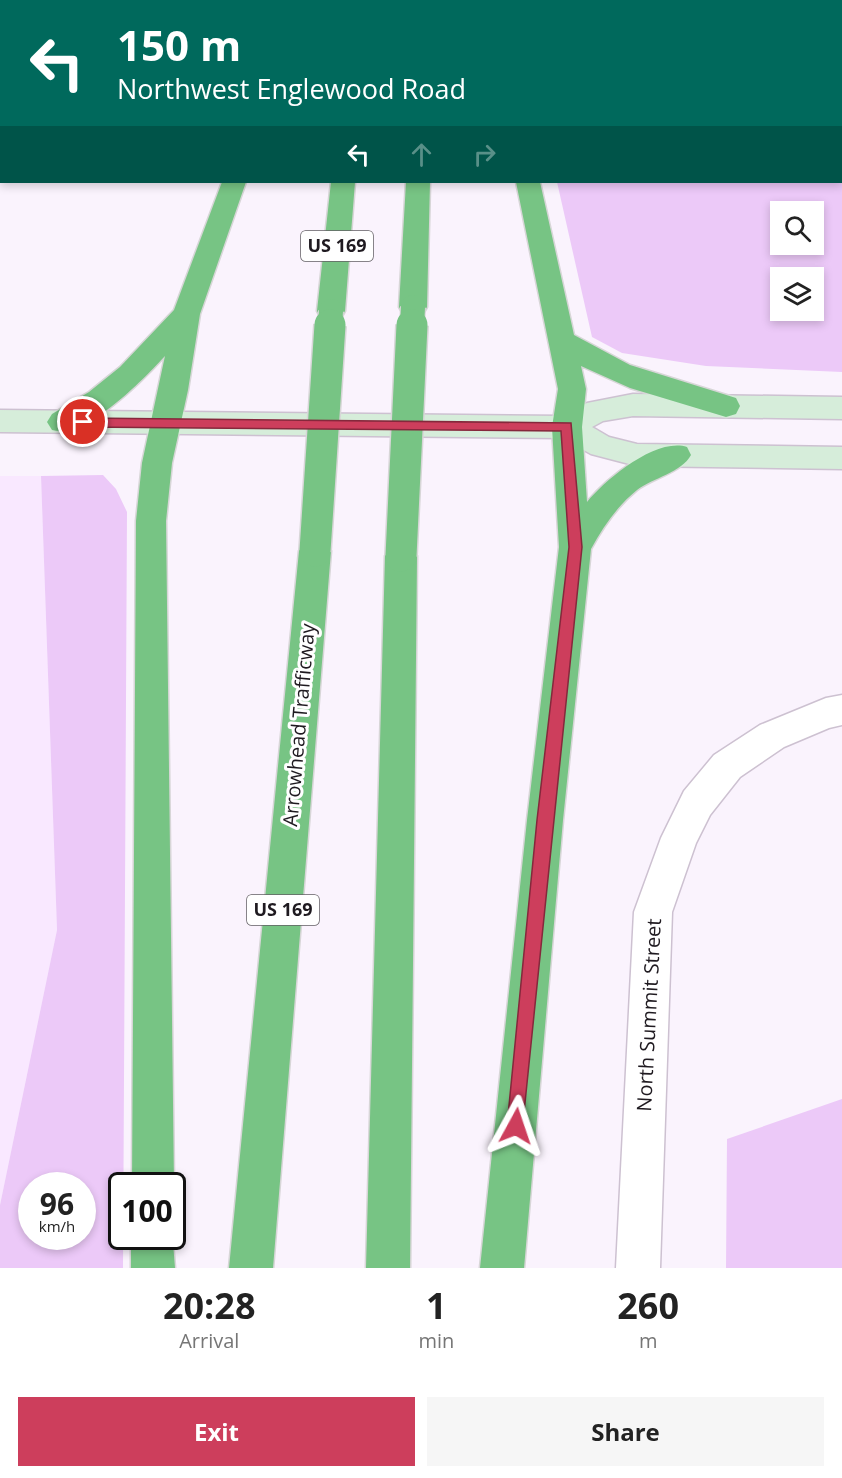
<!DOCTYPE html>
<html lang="en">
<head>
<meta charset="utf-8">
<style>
  body { margin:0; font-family:"Open Sans",sans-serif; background:#f6f6f6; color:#222; height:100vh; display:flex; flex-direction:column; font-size:22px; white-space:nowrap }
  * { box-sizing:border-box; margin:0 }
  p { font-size:20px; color:#767676 }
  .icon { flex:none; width:33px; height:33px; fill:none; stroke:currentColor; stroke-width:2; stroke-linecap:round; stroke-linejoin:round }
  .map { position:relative; height:1268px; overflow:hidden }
  .side { display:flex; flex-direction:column; background:#fff; flex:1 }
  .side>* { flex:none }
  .hud { position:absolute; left:0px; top:0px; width:843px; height:183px; box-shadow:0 3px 9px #0003; background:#00695c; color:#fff; overflow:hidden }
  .buttons { position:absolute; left:770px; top:201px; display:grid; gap:12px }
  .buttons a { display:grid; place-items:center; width:54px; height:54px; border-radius:0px; background:#fff; box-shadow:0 3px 9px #0003; font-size:30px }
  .speed { position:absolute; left:18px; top:1172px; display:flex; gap:12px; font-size:30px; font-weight:700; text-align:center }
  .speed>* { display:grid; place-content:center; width:78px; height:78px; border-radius:50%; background:#fff; box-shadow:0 3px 9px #0003; line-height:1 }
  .speed small { font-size:15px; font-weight:400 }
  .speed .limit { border:3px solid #111; border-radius:9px; background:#fff; color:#111 }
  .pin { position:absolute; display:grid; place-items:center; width:51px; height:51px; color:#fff; margin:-26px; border:3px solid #fff; border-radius:50%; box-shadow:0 2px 6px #0007 }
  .me { position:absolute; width:66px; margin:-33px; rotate:5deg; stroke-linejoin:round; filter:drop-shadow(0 0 4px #0008) }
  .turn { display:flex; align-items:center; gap:21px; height:126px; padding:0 18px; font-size:27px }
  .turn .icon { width:78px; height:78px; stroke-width:2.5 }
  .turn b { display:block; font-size:42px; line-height:51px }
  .lanes { display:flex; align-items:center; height:57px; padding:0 18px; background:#0003; justify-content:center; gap:30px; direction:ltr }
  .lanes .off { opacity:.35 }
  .eta { display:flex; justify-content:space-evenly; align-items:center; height:102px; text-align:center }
  .eta b { font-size:36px; font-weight:700; line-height:42px }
  .primary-button { display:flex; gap:12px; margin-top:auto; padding:12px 18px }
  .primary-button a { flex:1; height:69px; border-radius:0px; background:#cd3e5c; color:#fff; font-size:24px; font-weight:700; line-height:69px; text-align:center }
  .primary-button a+a { background:#f6f6f6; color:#222 }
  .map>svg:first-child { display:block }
  .built { fill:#f9e8ff }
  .green { fill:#ecc9f8; fill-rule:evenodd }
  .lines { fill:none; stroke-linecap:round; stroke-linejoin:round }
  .lane-casing { stroke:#cdc1d1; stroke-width:2 }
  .street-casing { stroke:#cdc1d1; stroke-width:3 }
  .secondary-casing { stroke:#cdc1d1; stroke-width:3 }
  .highway-casing { stroke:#d7d6d7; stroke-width:3 }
  .lane { fill:#fff; fill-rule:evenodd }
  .street { fill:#fff; fill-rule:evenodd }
  .secondary { fill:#d6edda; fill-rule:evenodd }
  .highway { fill:#77c484; fill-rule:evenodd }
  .highway-bridge-far1-casing { stroke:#d7d6d7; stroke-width:26; stroke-linecap:butt }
  .highway-bridge-casing { stroke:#d7d6d7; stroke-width:34; stroke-linecap:butt }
  .highway-bridge-far1 { stroke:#77c484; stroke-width:24 }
  .highway-bridge { stroke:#77c484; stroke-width:31 }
  .route { fill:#cd3e5c; stroke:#85283c; stroke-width:1.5 }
  .labels { text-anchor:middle; stroke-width:6; stroke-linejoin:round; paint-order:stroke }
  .shield { fill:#fff; stroke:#625f63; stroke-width:1.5 }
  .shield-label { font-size:18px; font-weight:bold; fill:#1f1a20 }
  .street-label { font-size:20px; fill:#1f1a20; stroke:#fff }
</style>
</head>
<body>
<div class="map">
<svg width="842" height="1268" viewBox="0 0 842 1268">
  <rect width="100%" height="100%" fill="#faf3fd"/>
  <path class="built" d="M0 476H41L57 930 0 1205Z"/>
  <path class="green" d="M517 0H842V372L706 366 622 353 592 337 557 182H842V2ZM780 212H813V244H780ZM780 278H813V310H780Z
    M103 475 116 489 127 512 123 1268H0V1205L57 930 41 476ZM32 1185H82V1236H32Z
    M842 1099V1268H726L727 1139Z"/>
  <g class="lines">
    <g class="lane-casing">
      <path id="lane" d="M104 0H116V2H104Z
        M0 110H2V118H0Z"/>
    </g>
    <g class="street-casing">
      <path id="street" d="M842 695V725L829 728 784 747 740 777 710 815 696 843 672 912 660 1268H616L634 912 661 838 684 791 714 755 760 725 826 698Z"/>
    </g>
    <g class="secondary-casing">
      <path id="secondary" d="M633 394 842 397V419L633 416 603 421 592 427 609 437 637 444 842 447V469L637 466 591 454 562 438 0 432V410L563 416 587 403Z"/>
    </g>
    <g class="highway-casing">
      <path id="highway" d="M288 0H310V2H288Z
        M349 0H371V2H349Z
        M414 0H436V2H414Z
        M478 0H500L501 2H479Z
        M222 182H246L200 314 188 390 172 463 166 521 174 1185 172 1190V1185H132L136 521 142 463 165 356C144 379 85 440 52 430L47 422 52 414 89 392 120 367 174 310Z
        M331 182H355L345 311 341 318 331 320 321 318 317 311Z
        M406 182H430L427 307 423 314 413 316 403 314 399 307Z
        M516 182H540L574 335 630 365 736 398 740 406 736 414 726 417 630 388 581 366 586 389 582 427 587 502C605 480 656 437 687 447L691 455C682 472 653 478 637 490 617 506 603 527 591 549L563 820 524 1268H480L527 820 559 547 552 427 558 389Z
        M315 538 326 542 331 551 273 1268H229L299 551 304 542Z
        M401 543 412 547 417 556 410 1268H366L385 556 390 547Z
        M172 1230 175 1268H131V1236H172Z"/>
    </g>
    <use href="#lane" class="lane"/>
    <use href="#street" class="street"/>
    <use href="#secondary" class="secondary"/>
    <use href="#highway" class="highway"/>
    <g class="highway-bridge-far1-casing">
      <path id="highway-bridge-far1" d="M330 326 331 311
        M412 326 413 307"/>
    </g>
    <g class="highway-bridge-casing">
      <path id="highway-bridge" d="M315 551 330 325
        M401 556 412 325"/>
    </g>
    <use href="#highway-bridge-far1" class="highway-bridge-far1"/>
    <use href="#highway-bridge" class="highway-bridge"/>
  </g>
  <path class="route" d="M83 418 571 423 582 547 522 1132 516 1135 510 1132 507 1126 537 820 569 547 561 431 83 427 77 422Z"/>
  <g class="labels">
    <g class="shield">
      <rect x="301" y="231" width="72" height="30" rx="4.5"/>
      <rect x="247" y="895" width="72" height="30" rx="4.5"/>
    </g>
    <g class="shield-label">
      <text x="337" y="252">US 169</text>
      <text x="283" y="916">US 169</text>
    </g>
    <g class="street-label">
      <text transform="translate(299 725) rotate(-85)" y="7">Arrowhead Trafficway</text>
      <text transform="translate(649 1015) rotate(-87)" y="7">North Summit Street</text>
    </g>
  </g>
</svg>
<div class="buttons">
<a><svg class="icon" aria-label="search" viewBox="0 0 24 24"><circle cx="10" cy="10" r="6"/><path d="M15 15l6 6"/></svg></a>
<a><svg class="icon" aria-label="layers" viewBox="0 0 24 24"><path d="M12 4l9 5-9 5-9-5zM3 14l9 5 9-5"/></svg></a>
</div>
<div class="speed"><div>96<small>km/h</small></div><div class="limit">100</div></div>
<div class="pin" style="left:83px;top:422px;background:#d93025"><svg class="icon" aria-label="arrive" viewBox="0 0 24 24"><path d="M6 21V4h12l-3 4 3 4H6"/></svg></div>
<svg class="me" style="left:516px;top:1126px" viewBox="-20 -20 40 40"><path d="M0-17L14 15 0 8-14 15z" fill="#cd3e5c" stroke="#fff" stroke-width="4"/></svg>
<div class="hud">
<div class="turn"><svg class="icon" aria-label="left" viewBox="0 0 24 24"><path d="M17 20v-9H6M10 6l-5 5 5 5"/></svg><div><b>150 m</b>Northwest Englewood Road</div></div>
<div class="lanes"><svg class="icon" aria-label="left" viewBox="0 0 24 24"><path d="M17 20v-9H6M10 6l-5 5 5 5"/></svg><svg class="icon off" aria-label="ahead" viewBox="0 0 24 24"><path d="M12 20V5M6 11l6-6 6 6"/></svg><svg class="icon off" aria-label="right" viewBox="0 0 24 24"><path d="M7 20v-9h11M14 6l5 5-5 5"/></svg></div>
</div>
</div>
<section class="side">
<div class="eta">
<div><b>20:28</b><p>Arrival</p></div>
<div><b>1</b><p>min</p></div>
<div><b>260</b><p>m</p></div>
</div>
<div class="primary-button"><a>Exit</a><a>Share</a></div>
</section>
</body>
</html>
